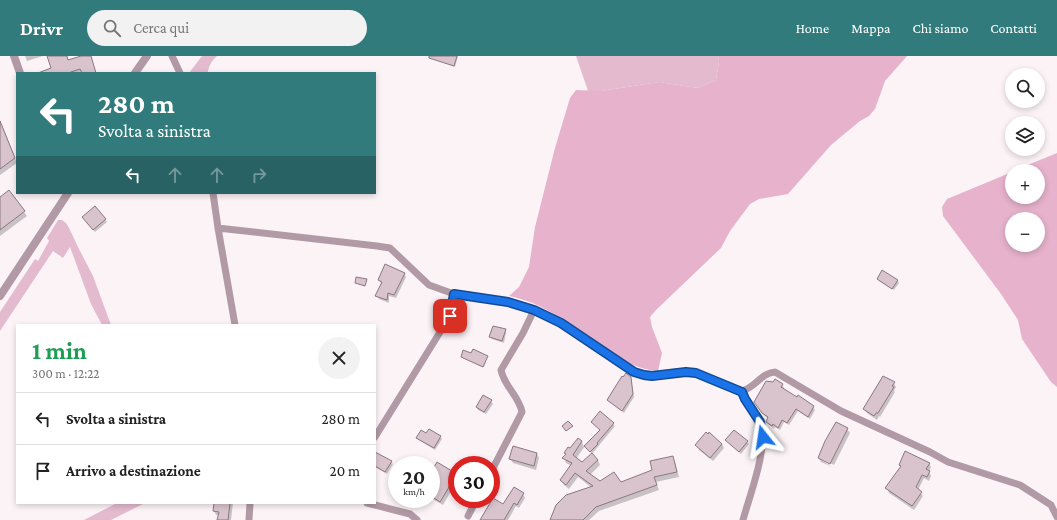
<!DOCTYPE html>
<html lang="it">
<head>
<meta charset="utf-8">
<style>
  body { margin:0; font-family:"Crimson Pro",serif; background:#f2f2f2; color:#222; height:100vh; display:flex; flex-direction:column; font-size:15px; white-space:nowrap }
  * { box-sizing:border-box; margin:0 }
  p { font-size:13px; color:#767676 }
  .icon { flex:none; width:22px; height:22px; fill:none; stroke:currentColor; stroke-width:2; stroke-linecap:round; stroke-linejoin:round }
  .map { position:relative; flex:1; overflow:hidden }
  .sheet { position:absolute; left:16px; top:268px; width:360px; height:180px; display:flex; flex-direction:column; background:#fff; border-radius:0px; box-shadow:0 2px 6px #0003 }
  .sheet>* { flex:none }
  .guide { position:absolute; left:16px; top:16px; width:360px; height:122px; border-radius:0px; box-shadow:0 2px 6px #0003; background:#327b7d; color:#fff; overflow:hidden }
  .tools { position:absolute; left:1005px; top:12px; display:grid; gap:8px }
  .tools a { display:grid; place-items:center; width:40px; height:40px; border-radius:50%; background:#fff; box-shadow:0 2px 6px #0003; font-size:20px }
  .speed { position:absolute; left:388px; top:400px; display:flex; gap:8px; font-size:20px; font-weight:700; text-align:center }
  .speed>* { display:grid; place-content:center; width:52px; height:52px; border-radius:50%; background:#fff; box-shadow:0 2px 6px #0003; line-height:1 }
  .speed small { font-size:10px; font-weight:400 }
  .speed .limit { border:6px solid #d22; background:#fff; color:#111 }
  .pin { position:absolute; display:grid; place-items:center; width:34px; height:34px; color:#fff; margin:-17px; border-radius:8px; box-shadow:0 2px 6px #0006 }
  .me { position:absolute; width:44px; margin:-22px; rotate:345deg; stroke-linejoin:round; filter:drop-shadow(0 0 3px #0008) }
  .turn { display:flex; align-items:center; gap:14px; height:84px; padding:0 16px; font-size:18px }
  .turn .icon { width:52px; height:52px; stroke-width:2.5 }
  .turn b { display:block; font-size:28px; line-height:34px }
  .lanes { display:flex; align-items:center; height:38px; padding:0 16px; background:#0003; justify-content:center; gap:20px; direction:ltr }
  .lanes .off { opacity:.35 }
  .round { display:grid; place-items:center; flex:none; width:42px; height:42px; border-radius:21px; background:#f2f2f2 }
  .overview { display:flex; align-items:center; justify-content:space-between; height:68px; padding:0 16px }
  h1 { font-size:24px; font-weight:700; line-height:30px; color:#1e9e55 }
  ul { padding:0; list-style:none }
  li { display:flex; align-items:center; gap:12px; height:52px; padding:0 16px; border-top:1px solid #e0e0e0 }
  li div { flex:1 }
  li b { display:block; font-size:15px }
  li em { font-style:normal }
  header { display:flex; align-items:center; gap:24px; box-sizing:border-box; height:56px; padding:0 20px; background:#327b7d; color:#fff }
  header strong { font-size:19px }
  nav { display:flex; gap:22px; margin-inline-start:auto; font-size:14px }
  .search { width:280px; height:36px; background:#f2f2f2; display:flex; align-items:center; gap:10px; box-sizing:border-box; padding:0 14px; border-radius:22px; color:#767676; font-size:15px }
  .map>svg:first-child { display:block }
  .green { fill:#e4bacf }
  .forest { fill:#e6b2cc; fill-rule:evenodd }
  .shadow { fill:#0003 }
  .building { fill:#d9c4ce; stroke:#8b7781 }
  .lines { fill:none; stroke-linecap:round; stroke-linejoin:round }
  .minor { stroke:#b19aa5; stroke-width:7 }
  .tertiary { stroke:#b19aa5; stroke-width:8 }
  .route-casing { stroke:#114b97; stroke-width:10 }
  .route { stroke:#1a73e8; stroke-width:7 }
</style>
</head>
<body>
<header>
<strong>Drivr</strong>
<div class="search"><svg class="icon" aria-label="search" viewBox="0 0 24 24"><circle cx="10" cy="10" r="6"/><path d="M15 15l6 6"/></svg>Cerca qui</div>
<nav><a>Home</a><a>Mappa</a><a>Chi siamo</a><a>Contatti</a></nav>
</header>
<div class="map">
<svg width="1057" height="464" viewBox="0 0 1057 464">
  <rect width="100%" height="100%" fill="#fcf3f7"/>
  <path class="green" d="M202 0H217C212 4 208 11 208 17H189Z
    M576 0H718L719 5 716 24 698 32 659 26 601 35H588Z
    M58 164H62L66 167 69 172 79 193 93 220 111 269H102L91 248 70 191 63 202 53 195 0 275V256L35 203 38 205 49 185 47 182Z
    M117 447H145L111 464H84Z"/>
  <path class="forest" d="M718 0H907L885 25 875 53 869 60 860 65 831 89 788 138 759 143 750 148 730 175 721 192 656 254 650 261 652 271 662 297 658 315C635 313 622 304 603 291 574 271 545 247 509 240L519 231 529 211 535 171 555 92 570 42 576 34 601 35 659 26 698 32 716 24 719 5Z
    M1057 97V331L1051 326 1022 283 1018 264 1001 238 943 160 942 151 947 143 1012 116V141H1038V115H1013ZM1012 163H1038V189H1012Z"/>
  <path class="shadow" d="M25 0H43L27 5Z
    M48 0H67L68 5 84 0H91L96 17H39L52 12Z
    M440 0H458L455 11 439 5Z
    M0 64 17 107 0 119Z
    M0 142 24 156 27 160 0 180Z
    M95 151 107 166 95 176 85 164Z
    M404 217 406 221 396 242 389 240V247L379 243 377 240 382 229 379 224Z
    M878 223 897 224 899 227 894 234 879 225Z
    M505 274 506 277 504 287 492 283 490 281Z
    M472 298 487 301 484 311 462 301Z
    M631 324 634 341 624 357 608 344Z
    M894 327 896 331 894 335 895 336 880 361 879 360 877 364 867 357 864 353Z
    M782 328 784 332 783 333 813 351 815 354 810 363 798 355 789 369 784 366 780 374 775 371 774 373 769 369 767 366 769 363 765 360 757 350Z
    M491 345 493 348 486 358 478 354 477 351Z
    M592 366 613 368 615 370 592 398 587 392 601 375Z
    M847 373 850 377 834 409 821 402V404L832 411 821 406 819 402Z
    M426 379 440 381 442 383 435 394 419 384 417 382Z
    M708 379 722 388 724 392 713 405 699 394 697 389Z
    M578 384 582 386 584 391 585 390 576 403 582 408 598 404 600 409 590 419 600 427H621L654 415 673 401 675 406 679 421 656 426 659 434 599 455 589 464H552L592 432 578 421 569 433 564 429 561 424 572 410 566 407 564 402 566 399 565 397 570 394Z
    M727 384 747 386 749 388 741 398Z
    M375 397 391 406 393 408 387 418 375 411Z
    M537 398 539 402 536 414 513 407 510 403Z
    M929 407 931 411 929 416 931 420 929 425 924 422 918 434 923 440 914 454 889 437 887 432 901 411 900 409Z
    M431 418 456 419 457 421V425L443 449 431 442Z
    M523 438 525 442 519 452 516 450 508 464H481Z
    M215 447H233L231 464H218L219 459H216L214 455Z"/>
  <path class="building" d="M47 0H67L68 4 81 0H91L96 17H82L80 13 68 17H38L51 12Z
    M429 0H457L454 10 429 2Z
    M0 65 15 102 0 113Z
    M9 134 25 155 0 174V141Z
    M95 150 106 163 93 174 82 161Z
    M385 208 405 217 394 239 388 237 387 244 375 240 382 226 378 224Z
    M882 214 898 224 892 233 877 223Z
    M356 221 367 223 365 230 355 227Z
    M493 270 506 273 502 285 489 281Z
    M473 293 488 300 483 311 461 301 463 294 471 297Z
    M626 317 631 321 633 338 622 355 607 344 622 320 623 321Z
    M883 320 895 326 892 330 894 331 878 357H876L874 360 863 353Z
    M775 323 783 328 781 331 797 341 798 339 814 350 808 361 796 353 787 367 782 364 778 372 773 368 772 370 766 366 768 361 762 357 754 346 766 325 773 326Z
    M483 339 492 344 484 356 476 351Z
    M600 355 614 367 597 387 598 388 590 396 584 390 600 374 591 366Z
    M568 365 573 370 566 375 562 370Z
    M836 366 848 372 830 408 818 402 825 385Z
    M429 373 441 380 434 392 416 382 421 374 426 377Z
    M734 374 748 385 739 396 725 384Z
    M706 376 708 378 709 376 722 388 710 402 695 389Z
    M578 382 582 385 573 399 582 406 592 397 598 404 586 415 600 425 614 416 621 426 652 414 650 405 673 400 677 416 654 421 657 429 596 451 583 464H550L556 449 566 439 593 430 575 417 566 429 560 424 572 407 562 402 566 398 564 397 568 391 570 392Z
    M513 390 537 397 534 410 509 403Z
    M905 395 930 407 926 413 930 415 927 421 922 419 916 431 922 436 912 450 885 432 901 410 899 409Z
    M375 396 392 405 385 416 375 410Z
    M437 406 457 418 440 446 431 440V416Z
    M514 431 524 437 517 449 514 447 504 464H480L493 442 503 448Z
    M214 447H230L228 464H217L219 456 213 455Z"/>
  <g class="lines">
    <path class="minor" d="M172 0 180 17
      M213 137 218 172 235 269
      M218 172 377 190 390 192 429 229 454 238 508 246 534 254 561 267 634 316 652 321 676 316H686L696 317 742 335C746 347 758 357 761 367 768 393 750 438 743 464
      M742 335C755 332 761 317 775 316L841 355 930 396 948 406 1020 429 1051 449 1057 461
      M375 381 450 260 454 238
      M491 416 522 356C519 340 504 330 501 314L523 277 534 254
      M367 447 410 458 417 464
      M468 460 477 443
      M249 464 250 447"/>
    <path class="tertiary" d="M14 0 20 17
      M135 17 147 0
      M0 240 68 137"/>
  </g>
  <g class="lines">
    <g class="route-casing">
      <path id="route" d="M450 260 454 238 508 246 534 254 561 267 634 316 644 319 652 320 686 316 696 317 742 336 745 343 760 366 763 381"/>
    </g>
    <use href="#route" class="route"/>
  </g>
</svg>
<div class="tools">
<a><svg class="icon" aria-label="search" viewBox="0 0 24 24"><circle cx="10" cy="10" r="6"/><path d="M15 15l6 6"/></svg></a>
<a><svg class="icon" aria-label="layers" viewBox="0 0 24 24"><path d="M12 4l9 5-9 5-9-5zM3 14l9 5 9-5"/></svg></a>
<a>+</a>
<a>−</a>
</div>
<div class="speed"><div>20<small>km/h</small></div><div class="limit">30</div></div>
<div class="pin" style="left:450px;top:260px;background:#d93025"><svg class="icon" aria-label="arrive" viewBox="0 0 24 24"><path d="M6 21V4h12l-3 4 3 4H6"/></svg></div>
<svg class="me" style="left:763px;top:381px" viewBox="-20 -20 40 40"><path d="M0-17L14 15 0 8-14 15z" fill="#1a73e8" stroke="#fff" stroke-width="4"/></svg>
<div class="guide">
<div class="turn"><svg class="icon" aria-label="left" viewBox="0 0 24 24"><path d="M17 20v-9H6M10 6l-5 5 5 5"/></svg><div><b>280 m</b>Svolta a sinistra</div></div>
<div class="lanes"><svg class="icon" aria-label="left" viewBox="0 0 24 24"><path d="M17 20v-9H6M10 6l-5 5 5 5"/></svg><svg class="icon off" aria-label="ahead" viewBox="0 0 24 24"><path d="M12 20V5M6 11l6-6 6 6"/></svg><svg class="icon off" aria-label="ahead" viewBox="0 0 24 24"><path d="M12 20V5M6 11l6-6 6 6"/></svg><svg class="icon off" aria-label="right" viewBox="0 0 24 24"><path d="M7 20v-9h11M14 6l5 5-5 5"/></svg></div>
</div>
<section class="sheet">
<div class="overview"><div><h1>1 min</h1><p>300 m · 12:22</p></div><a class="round"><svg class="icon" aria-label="close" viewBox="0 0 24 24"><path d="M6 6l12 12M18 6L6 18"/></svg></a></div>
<ul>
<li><svg class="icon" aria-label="left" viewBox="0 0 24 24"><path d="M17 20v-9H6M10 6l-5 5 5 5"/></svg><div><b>Svolta a sinistra</b></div><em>280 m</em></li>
<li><svg class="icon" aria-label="arrive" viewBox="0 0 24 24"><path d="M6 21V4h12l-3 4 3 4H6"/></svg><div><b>Arrivo a destinazione</b></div><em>20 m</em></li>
</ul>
</section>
</div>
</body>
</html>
